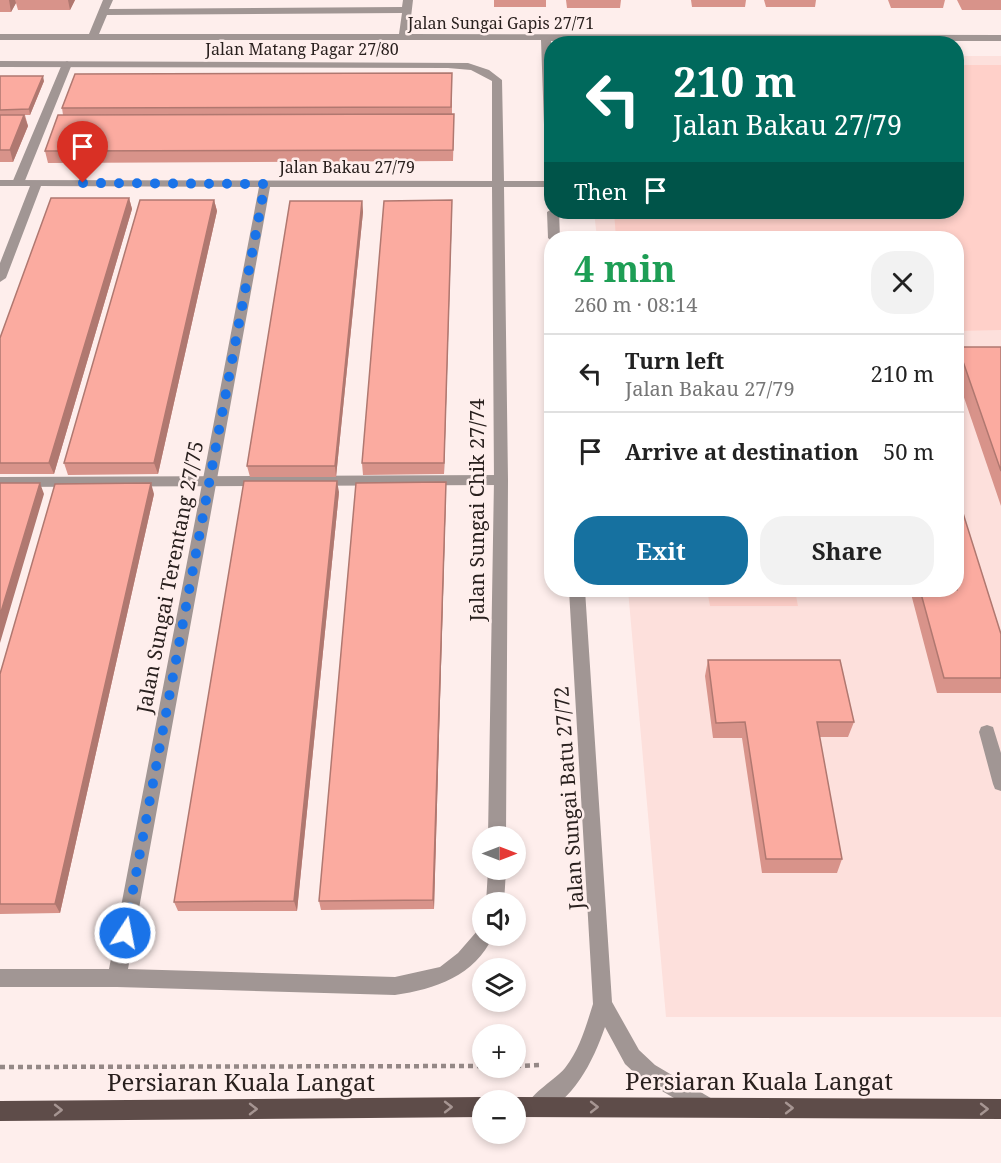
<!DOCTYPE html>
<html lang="en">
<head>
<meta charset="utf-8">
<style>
  body { margin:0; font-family:"Noto Serif",serif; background:#f2f2f2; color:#222; height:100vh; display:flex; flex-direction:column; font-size:22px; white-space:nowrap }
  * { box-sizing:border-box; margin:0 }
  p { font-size:20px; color:#767676 }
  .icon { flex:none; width:33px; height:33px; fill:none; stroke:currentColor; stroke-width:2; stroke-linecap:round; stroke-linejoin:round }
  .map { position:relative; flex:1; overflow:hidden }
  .panel { position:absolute; left:544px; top:231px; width:420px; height:366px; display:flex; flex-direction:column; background:#fff; border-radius:24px; box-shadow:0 3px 9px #0003 }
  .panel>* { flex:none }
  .hud { position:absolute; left:544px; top:36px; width:420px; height:183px; border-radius:24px; box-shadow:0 3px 9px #0003; background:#00695c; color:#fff; overflow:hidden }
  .needle { width:39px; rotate:90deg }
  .tools { position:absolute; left:472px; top:826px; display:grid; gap:12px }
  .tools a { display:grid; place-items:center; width:54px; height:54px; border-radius:50%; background:#fff; box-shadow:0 3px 9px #0003; font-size:30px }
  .pin { position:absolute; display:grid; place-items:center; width:51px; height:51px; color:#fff; margin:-62px -26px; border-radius:50% 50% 50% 0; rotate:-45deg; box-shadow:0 0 6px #0007 }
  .pin .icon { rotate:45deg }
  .me { position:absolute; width:66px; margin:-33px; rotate:11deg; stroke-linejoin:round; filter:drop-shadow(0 0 4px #0008) }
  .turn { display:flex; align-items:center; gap:21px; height:126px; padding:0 30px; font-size:27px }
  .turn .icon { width:78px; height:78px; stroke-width:2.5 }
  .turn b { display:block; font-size:42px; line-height:51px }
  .then { display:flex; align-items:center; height:57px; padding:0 30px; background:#0003; gap:12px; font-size:22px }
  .round { display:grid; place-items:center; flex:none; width:63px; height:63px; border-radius:24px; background:#f2f2f2 }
  .head { display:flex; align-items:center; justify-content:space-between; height:102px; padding:0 30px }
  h1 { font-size:36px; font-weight:700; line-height:45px; color:#1e9e55 }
  .primary-button { display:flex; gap:12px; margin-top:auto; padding:12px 30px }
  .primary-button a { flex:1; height:69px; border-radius:24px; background:#1671a0; color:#fff; font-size:24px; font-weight:700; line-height:69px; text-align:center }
  .primary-button a+a { background:#f2f2f2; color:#222 }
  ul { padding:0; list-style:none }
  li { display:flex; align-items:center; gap:18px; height:78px; padding:0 30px; border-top:2px solid #e0e0e0 }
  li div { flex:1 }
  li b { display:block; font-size:22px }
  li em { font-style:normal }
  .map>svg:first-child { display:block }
  .built { fill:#fde0dc }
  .green { fill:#ffd0c9 }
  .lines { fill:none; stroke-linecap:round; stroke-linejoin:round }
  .path { stroke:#958886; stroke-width:4.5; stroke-dasharray:5 4; stroke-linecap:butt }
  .lane { fill:#a19694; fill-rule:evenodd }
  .street { fill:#a19694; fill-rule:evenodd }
  .primary { fill:#5e4c49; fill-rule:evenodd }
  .wall { fill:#d8938a }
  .shaded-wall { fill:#b07870 }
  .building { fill:#fbaba0; stroke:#b07870; stroke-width:1.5 }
  .oneway { stroke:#a69592 }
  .route { stroke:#1a73e8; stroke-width:10; stroke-dasharray:0 18 }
  .labels { text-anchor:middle; stroke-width:5; stroke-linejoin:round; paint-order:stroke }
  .far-street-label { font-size:16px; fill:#29201e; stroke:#feeeec }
  .street-label { font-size:20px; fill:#29201e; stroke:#feeeec }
  .near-street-label { font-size:24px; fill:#29201e; stroke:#feeeec }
</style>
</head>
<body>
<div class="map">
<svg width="1001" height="1163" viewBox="0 0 1001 1163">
  <rect width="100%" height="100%" fill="#feeeec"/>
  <path class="built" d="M957 56H1001V1017H666L628 590H957V238H597L594 212H957Z"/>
  <path class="green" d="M957 65H1001V330L957 331V238H616L614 212H957Z
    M707 590H795L798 606H710Z"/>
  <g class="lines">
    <path class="path" d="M516 1066 542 1065
      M0 1067 483 1066"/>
    <path class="lane" d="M67 61 72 64 24 183 18 186 14 185 12 183 62 64Z
      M501 475 508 480 501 485 0 487V477Z
      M987 725 993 727 1001 753V791L995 789 993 784 979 732 981 727Z"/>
    <path class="street" d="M103 0H113L109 9 402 7 403 0H413L409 34 1001 35V41H551L552 203 546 200V187H504L508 480 506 837H488L494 480 492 187H270L128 969 395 977 440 967 458 953 478 930 483 928V936H493C475 976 435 989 395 995L117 987H0V969H109L259 187 41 186 6 278 0 282V263L30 186H0V180L492 181V81L471 70 448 68 0 67V61L468 63 489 70 502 80 504 181H546L541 40H0V34H89ZM402 13 399 34H99L107 15Z
      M552 209V212H559L560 238H552V241L548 238 547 212Z
      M569 590H585L612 1002 639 1050 655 1065 714 1100 717 1107 714 1114 707 1117 641 1079 625 1064 605 1027C593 1062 573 1102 536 1117L529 1114 526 1107C533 1091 554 1081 565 1068 580 1049 586 1026 593 1004Z
      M488 870H506L504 903H486Z"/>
    <path class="primary" d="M483 1097 491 1101H483V1117L0 1121V1101Z
      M516 1097 1001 1099V1119L516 1117V1101H508Z"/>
  </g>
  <path class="wall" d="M0 0H75L70 10H18L16 3 11 12H0Z
    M494 0H546V7H494Z
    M566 0H621L620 8H567Z
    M691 0H746L745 7H692Z
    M764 0H816L815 7H766Z
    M888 0H945L943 8H891Z
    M957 0H1001V10H962Z
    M452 73V114H454V125L453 161 48 163 45 151 63 115 62 108Z
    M0 76 44 81 30 115H25L28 126 13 162H0Z
    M129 198 132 209 54 474H0V338Z
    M214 200 217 211 158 474 68 475 64 463Z
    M452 200 444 474 363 475 362 463Z
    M362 201 363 212 336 477H250L247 466Z
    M958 347H1001V506L957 377V350Z
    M339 492 297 911H178L174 902Z
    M446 493 434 909 321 910 319 901Z
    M154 494 60 913 0 914V674Z
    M910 590H957L1001 634V693H937Z
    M708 660 854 722 848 737H819L842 859 837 873H762L742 738H713L705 676Z"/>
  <path class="shaded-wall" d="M9 0H15L16 3 11 12Z
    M68 0H75L70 10Z
    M43 76 44 81 30 115 29 109Z
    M24 115 28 126 13 162 10 150Z
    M129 198 132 209 54 474 49 463Z
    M214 200 217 211 158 474 154 463Z
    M452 200V212L444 474V463Z
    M362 201 363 212 336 477 335 466Z
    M337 481 339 492 297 911 294 901Z
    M446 482V493L434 909 433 900Z
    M40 483 44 494 0 643V615Z
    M151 483 154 494 60 913 55 904Z"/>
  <path class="building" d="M452 73 451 107 62 108 75 74Z
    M0 76H43L29 109 0 110Z
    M454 114 453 150 45 151 58 115Z
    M0 115H24L10 150H0Z
    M51 198H129L49 463H0V338Z
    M140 200H214L154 463H64Z
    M452 200 444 463H362L384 201Z
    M290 201H362L335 466H247Z
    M958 347H1001V471Z
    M244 481H337L294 901 174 902Z
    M446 482 433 900 319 901 356 483Z
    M0 483H40L0 615Z
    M151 483 55 904H0V674L55 484Z
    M957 494 1001 634V678H944L920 590H957Z
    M708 660H840L854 722H817L842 859H766L745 722 716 723Z"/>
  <defs><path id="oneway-chevron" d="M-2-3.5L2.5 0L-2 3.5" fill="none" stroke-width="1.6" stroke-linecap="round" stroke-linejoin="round" transform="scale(1.5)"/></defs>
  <g class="oneway">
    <use href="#oneway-chevron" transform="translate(448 1107)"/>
    <use href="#oneway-chevron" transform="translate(594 1107)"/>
    <use href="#oneway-chevron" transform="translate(789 1108)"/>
    <use href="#oneway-chevron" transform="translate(253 1109)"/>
    <use href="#oneway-chevron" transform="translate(984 1109)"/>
    <use href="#oneway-chevron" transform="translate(58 1110)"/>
  </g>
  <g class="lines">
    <path class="route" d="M83 183 265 184 125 933"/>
  </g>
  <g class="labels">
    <g class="far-street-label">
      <text x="501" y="29">Jalan Sungai Gapis 27/71</text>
      <text x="302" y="55">Jalan Matang Pagar 27/80</text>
      <text x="347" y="173">Jalan Bakau 27/79</text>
    </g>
    <g class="street-label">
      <text transform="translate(477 510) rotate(-90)" y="7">Jalan Sungai Chik 27/74</text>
      <text transform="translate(170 577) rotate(-79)" y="7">Jalan Sungai Terentang 27/75</text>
      <text transform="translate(569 798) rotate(-94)" y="7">Jalan Sungai Batu 27/72</text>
    </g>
    <g class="near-street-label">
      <text x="759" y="1090">Persiaran Kuala Langat</text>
      <text x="241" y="1091">Persiaran Kuala Langat</text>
    </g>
  </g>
</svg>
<div class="tools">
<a><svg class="needle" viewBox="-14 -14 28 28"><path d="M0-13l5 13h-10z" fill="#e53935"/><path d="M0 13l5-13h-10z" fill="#767676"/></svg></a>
<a><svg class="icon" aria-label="sound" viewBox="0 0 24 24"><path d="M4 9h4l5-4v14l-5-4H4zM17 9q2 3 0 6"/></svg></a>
<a><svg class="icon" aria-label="layers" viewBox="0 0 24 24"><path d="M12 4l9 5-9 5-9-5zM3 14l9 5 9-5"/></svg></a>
<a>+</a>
<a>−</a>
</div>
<div class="pin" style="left:83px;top:183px;background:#d93025"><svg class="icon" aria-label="arrive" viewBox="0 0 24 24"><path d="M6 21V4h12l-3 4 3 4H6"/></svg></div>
<svg class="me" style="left:125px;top:933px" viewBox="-20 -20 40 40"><circle r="17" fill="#1a73e8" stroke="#fff" stroke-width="3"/><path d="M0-11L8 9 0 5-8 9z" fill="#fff"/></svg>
<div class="hud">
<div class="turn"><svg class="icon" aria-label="left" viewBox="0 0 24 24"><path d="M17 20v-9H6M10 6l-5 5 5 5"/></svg><div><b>210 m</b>Jalan Bakau 27/79</div></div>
<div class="then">Then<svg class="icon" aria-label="arrive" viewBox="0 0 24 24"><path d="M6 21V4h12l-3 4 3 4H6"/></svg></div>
</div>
<section class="panel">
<div class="head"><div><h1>4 min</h1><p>260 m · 08:14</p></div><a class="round"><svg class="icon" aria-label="close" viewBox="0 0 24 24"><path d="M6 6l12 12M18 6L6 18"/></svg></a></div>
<ul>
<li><svg class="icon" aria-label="left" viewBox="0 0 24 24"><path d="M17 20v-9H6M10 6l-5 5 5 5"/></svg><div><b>Turn left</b><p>Jalan Bakau 27/79</p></div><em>210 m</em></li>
<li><svg class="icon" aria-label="arrive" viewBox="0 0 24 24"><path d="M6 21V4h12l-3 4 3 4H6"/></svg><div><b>Arrive at destination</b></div><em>50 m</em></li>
</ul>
<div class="primary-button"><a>Exit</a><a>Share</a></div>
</section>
</div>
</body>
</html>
